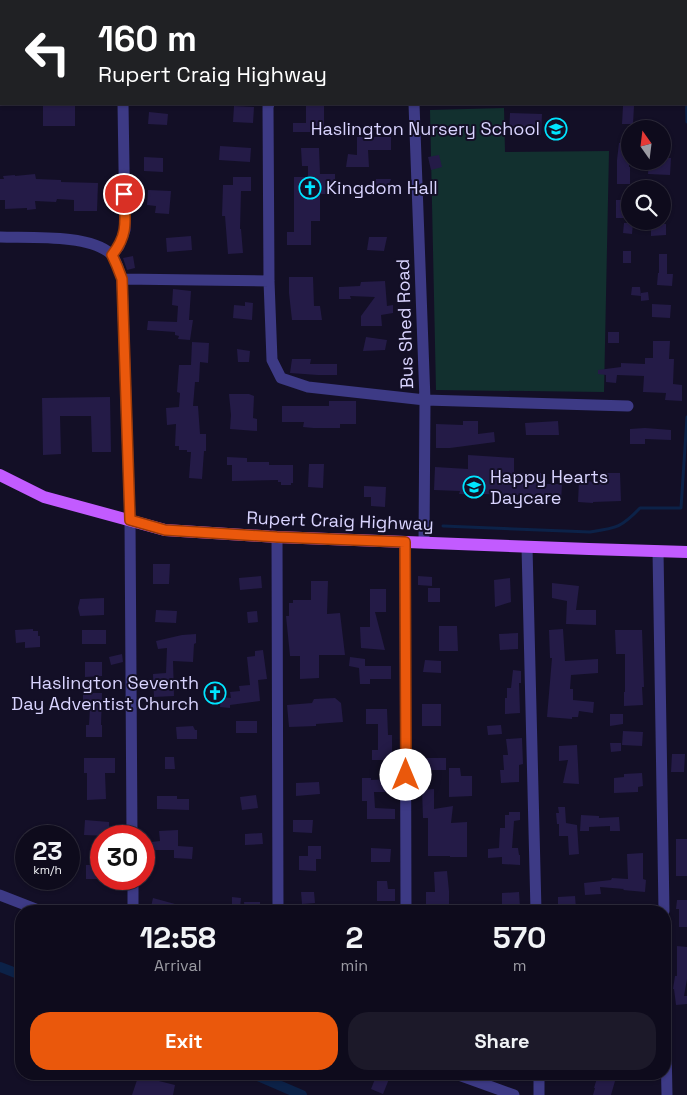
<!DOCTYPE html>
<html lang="en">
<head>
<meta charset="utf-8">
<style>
  body { margin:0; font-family:"Space Grotesk",sans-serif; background:#1c1929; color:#f1f3f6; height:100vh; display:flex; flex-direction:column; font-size:19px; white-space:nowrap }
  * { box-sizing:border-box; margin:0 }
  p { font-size:16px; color:#9b9ba3 }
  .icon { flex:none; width:28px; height:28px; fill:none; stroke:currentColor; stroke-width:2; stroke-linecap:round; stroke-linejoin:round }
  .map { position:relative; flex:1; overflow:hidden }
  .panel { position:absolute; left:15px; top:905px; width:656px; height:175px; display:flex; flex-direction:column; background:#0e0b1c; border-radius:20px; box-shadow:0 1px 4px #0004,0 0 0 1px #2e2b3b }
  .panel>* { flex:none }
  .top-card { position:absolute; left:0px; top:0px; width:688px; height:105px; box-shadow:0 1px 4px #0004,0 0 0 1px #2e2b3b; background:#202124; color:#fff; overflow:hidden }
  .needle { width:32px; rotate:346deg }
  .tools { position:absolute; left:621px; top:120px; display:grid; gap:10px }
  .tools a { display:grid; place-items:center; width:50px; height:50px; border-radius:50%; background:#0e0b1c; box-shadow:0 1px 4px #0004,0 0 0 1px #2e2b3b; font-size:25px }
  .speed { position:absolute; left:15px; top:825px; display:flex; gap:10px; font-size:25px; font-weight:700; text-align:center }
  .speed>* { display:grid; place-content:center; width:65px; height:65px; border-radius:50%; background:#0e0b1c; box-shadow:0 1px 4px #0004,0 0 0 1px #2e2b3b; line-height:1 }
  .speed small { font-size:12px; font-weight:400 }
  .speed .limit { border:8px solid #d22; background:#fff; color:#111 }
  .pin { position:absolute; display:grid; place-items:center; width:42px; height:42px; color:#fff; margin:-21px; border:2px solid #fff; border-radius:50%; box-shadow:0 1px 5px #0007 }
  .me { position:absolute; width:55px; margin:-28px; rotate:0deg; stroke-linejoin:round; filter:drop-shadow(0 0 4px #0008) }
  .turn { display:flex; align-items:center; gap:18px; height:105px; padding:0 15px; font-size:22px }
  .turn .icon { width:65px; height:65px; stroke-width:2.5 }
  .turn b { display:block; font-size:35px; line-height:42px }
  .eta { display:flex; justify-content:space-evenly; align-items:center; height:85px; text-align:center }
  .eta b { font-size:30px; font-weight:700; line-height:35px }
  .primary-button { display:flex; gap:10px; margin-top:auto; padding:10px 15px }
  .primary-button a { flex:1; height:58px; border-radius:20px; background:#ea580c; color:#fff; font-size:20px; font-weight:700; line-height:58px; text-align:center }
  .primary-button a+a { background:#1c1929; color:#f1f3f6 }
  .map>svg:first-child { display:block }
  .green { fill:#12302f }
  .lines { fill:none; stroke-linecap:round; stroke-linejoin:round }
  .stream { stroke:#0c2248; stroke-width:3 }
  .canal { stroke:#0c2248; stroke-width:10 }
  .building { fill:#241b47 }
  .minor { stroke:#3d3a85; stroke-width:11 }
  .primary { stroke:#c25bff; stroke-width:12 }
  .route-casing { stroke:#983908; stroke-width:12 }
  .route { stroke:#ea580c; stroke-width:9 }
  .labels { text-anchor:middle; stroke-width:4; stroke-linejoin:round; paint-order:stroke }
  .poi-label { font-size:18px; fill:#d9d4ff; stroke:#130f26; text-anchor:end }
  .street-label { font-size:18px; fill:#d9d4ff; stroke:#130f26 }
</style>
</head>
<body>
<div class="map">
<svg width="687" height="1095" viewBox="0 0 687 1095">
  <rect width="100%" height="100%" fill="#130f26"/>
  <path class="green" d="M504 108 505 152 609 151 604 392 436 390 430 110Z"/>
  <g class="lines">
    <path class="stream" d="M685 0V1
      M686 83 687 122
      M443 526 590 532C616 528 621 528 640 508H681L687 417"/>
    <path class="canal" d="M0 967 21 975
      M253 1074 302 1095"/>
  </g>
  <path class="building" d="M43 104H75V126H43Z
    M306 105 324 106V131H315V132H293V123H306Z
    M234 106 254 107 253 123 233 122Z
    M623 106H634L633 124H622Z
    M149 112 168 114 167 125 148 124Z
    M510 113 542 114 541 135 509 134Z
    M357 137H391V150H368L369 167H346L348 154 357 155Z
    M629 141V167H630V184H617V160L619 143Z
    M220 146 251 148 250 162 219 160Z
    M301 148H319L320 174H335V188H328V194H320V221H311V245H287V232H294V177H308V166H302Z
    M439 155 442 167 431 170 428 157Z
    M144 157 163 158V172L144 171Z
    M662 158H671L670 175 648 174 649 162H658V161H662Z
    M35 174 36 179 61 180V182L98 183 97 211H74V200L57 199 56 202 35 201 36 209 27 210V208L5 209V200H0V179H4L3 176 15 175V176Z
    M233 177H251V191H241L240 229H241L243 253 228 254 225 216H222L223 185H233Z
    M376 179H391L388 187 374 189Z
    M148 190 171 191 169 214 155 213 156 206 147 205Z
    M616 200H630V218H616Z
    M624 223H633L632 234 623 233Z
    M651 224H666V235L651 236Z
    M191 236 192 250 167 252 166 238Z
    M369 237H387L384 251 367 250Z
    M623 251H631V263H623Z
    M659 254H667V274H673L672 286 657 285 658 273H659Z
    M133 256 135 268 127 270 123 258Z
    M289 277H313L314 306H320L322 320H292L289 293Z
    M385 281 387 306 393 305V313L381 315 382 326H361V316L375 297 350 296 351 299H339V287L360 286 361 282Z
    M632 287H640L641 296V293L648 292 649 300 641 301V296L631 295Z
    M173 289 191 291 189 320H193L190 340 178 339 179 336 175 335V332L147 330 148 321 177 322 178 306 172 305Z
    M245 302 253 303 252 320 233 318 234 305 245 306Z
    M652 304 671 305 670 318 652 317Z
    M608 332H619V343H608Z
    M366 337 387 340 385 350 363 351Z
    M653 341H670L669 359H674L673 384 682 385V401L665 400 666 393 643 392 644 376 617 375 616 383 606 382V375L598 374V370L621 367V363L645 364V358H653Z
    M192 342 209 343 208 363 200 362 199 382H195L193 406H198L200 434H206V451H204L202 479 189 478 191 452H187V450H179V446H175L176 424 167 425 166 408 179 407 180 393 177 392 179 365H191Z
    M237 349 250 351 249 362H238Z
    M292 359H311L310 364H337V375H318L290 373Z
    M229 394H249L254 396 253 418 257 419V431L230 429 231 415Z
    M110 397 111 452H92L91 416H60L61 454 43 455 42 398Z
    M329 401H356V424H340V428H313L303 427 304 422H282V406H329Z
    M463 421H478V434L494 432 495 442 450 448H436V424L463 425Z
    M558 421 559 435H526L525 423Z
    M645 428 671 430V440L645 439V444H630V429Z
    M468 455 514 458V473H541V484H562L561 501 546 500 547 496 483 494V495L459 494 460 491 434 490 435 467 468 469Z
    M227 457 247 458V462H269V465H293V483H291V485H281V482H278V480L232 481V465H227Z
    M309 464H324L323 488 308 487Z
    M600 473H620L621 501 593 502V503L578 502 579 481 600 482Z
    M364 486 386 487 385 507 371 506V497H364Z
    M153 564H170L169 584H153Z
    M261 576 262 588 240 590 239 578Z
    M418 576 432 577V586L418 585Z
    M510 578 511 602 495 607 494 580Z
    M311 581H328L327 614 340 613 345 655H319V678L300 679V656H290L286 616H289V603H293V600H311Z
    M552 583 579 586 576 610H596V625L566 624 567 601 552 598Z
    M428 588H440V602H428Z
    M370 589H386V612H375L385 650 361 648 360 627H370Z
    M104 598V615L80 616 78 608 80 599Z
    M156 610 177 611 176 623 155 622Z
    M257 611 258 622 248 623 247 612Z
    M439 626H457L458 651H439Z
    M33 629V631H38V636H40V647L25 648V642L16 643 15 630Z
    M563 629 565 661 598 659V673L571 675 570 689H573V700L594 702 593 713 579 711 578 717H572V719L547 717 552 658H550L549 630Z
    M82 630H106V644H82Z
    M615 630H642L644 687H642L643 705 624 706V692H625V654H616Z
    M518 633V649L500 650 499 634Z
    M196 634V643L194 644 193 662 173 661 174 696 154 697 153 674 166 673 167 648 158 649 156 641 182 635Z
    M263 650 267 679 258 680 260 701 230 705V708L220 707 221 697 231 698 230 692 240 691 239 686 250 685 247 657 255 656V651Z
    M122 654 123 662 111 665 109 657Z
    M350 657 365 659V666H391V679H370V684H360L359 668 349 666Z
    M425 660 441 661V673L423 672Z
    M85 662H102V676L85 677Z
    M513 670 521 671V683H519L520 713 505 714V698H507V688H511Z
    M83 693H102L101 725H102V737H86V725H89L90 707H83Z
    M335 698 341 703 343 722 316 724V726L289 727 287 705 312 703 314 699Z
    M422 704H441V726H422Z
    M366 709H387L388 735H392V760H372V750H378V724H366Z
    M610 714H623V724L610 726Z
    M236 721H257V733H236Z
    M501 725 502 734 488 735 487 726Z
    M193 726 195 730H197V739H177L176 727Z
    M623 731 643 732 642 746 622 745Z
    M522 738 523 764 519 765V782L501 783 500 770H504L503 755H508L506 739Z
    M610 743H621V751L611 752Z
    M577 745 579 784 563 783 568 760 559 761V746Z
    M672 754H685L684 772H671Z
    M165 757H174L175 769H165Z
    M84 758H115V773H105L106 799 87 800V773H84Z
    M422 758H446V770H422Z
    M449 768H460L461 776H472V796L449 797Z
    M642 773 643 786 638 787V792L614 793V778L624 777V774Z
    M362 778H371V780L391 779V792H374L375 808 395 809V819H367V801H362Z
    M319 782 320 794 296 796V783Z
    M434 789V809L453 806 451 823 467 822V857H450V856H428V818H423L422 790Z
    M256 795 258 808 242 810 240 797Z
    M157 796H177V799H189V810L157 809Z
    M558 807H565L566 823 577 825 579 854 569 855 568 836H559V824H557L556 813H559Z
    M509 812H520V820L514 821 512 848H518L519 855H520V865L502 864V857L488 858V849L499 848 500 828H505V815H509Z
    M581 815 599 816V818L619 817 620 831H610V826L589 827V831H580Z
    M85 820 109 822V836L84 835Z
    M293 820H313L312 833 293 832Z
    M178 830V846L193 847 192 859 174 858V850H151V842L160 841 159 831Z
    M262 833 263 844 245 845V834Z
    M676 839H687V876H676Z
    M308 846H321V859H316V871L299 870V856H308Z
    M371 848 391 849 390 862H371Z
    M643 853V879L646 880 645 892 623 890 624 889 600 887 601 894 585 895 584 883 611 880 612 878 628 879 627 854Z
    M86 865H101V879H86Z
    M447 871 449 891V906H426V892H435L434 872Z
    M377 881H387L388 889H395V901H377Z
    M301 892H314L315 903 302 904Z
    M519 892 520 908H502V893Z
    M575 896 576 908 558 909V897Z
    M232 897 241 898 240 908 232 907Z
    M153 898 175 904 169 911 151 907Z
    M677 900H687V927H679V909H676Z
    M244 902H260V911H245Z
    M677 946 687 947V979L684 996H687V1004L676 1005 674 989H673L675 976H677Z
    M139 1074H157L155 1080 175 1085 173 1095H132Z
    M377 1074H391L383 1094 371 1089Z
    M597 1078 605 1080V1078L615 1081 611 1095H593L595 1088H594Z"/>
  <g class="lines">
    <path class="minor" d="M122 0V1
      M627 0V1
      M414 1V0
      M686 89H687
      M269 104 268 107 269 281 272 360 281 378 308 387 425 400 628 406
      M414 104 425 400 424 543
      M0 237C29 238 90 234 111 254 117 260 119 272 122 279L130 520 132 836
      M112 255 119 246 125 230 123 104
      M122 279 269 281
      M277 537 278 911
      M405 542 406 911
      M527 547 536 911
      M658 551 664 911
      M133 879V911
      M0 895 41 911
      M665 997 667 1095
      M456 1074 514 1095
      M539 1074V1095"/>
    <path class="primary" d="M0 475 44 497 165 530 277 537 589 549 687 552"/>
  </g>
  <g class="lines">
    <g class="route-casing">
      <path id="route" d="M124 194C125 219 129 234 112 255L117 266 122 279 130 520 165 530 277 537 405 542 406 775"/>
    </g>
    <use href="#route" class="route"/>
  </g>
  <defs>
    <g id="school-ring" transform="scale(1.125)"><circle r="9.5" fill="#130f26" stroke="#00e5ff" stroke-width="1.5"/><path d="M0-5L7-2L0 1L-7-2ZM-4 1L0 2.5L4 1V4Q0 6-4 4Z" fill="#00e5ff"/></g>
    <g id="church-ring" transform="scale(1.125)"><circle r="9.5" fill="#130f26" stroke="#00e5ff" stroke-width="1.5"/><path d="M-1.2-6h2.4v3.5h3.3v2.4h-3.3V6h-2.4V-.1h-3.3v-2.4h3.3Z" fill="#00e5ff"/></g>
  </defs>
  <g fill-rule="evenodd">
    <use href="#school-ring" x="556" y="129"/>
    <use href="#church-ring" x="310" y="188"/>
    <use href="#school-ring" x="474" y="487"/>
    <use href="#church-ring" x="215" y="693"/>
  </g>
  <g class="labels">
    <g class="poi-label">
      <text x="540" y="135">Haslington Nursery School</text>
      <text x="326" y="194" text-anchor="start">Kingdom Hall</text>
      <text x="490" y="483" text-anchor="start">Happy Hearts<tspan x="490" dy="21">Daycare</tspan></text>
      <text x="199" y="689">Haslington Seventh<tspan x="199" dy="21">Day Adventist Church</tspan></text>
    </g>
    <g class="street-label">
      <text transform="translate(405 324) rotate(-92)" y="6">Bus Shed Road</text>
      <text transform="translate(340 521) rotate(2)" y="6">Rupert Craig Highway</text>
    </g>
  </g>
</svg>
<div class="tools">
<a><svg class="needle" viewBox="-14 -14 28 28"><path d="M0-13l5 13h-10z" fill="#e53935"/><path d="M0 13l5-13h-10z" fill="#9b9ba3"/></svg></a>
<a><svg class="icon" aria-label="search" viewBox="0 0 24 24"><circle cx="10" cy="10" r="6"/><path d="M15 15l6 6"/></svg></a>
</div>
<div class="speed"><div>23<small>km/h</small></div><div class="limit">30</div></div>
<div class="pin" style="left:124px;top:194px;background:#d93025"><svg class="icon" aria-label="arrive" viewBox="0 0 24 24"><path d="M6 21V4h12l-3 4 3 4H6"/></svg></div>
<svg class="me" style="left:406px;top:775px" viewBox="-20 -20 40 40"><circle r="19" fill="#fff"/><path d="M0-13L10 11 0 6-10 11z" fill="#ea580c"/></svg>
<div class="top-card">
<div class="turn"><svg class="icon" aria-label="left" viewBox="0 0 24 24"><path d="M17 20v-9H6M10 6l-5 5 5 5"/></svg><div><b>160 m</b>Rupert Craig Highway</div></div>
</div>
<section class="panel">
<div class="eta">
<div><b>12:58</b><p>Arrival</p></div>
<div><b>2</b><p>min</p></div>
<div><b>570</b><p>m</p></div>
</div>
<div class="primary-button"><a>Exit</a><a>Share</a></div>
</section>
</div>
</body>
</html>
